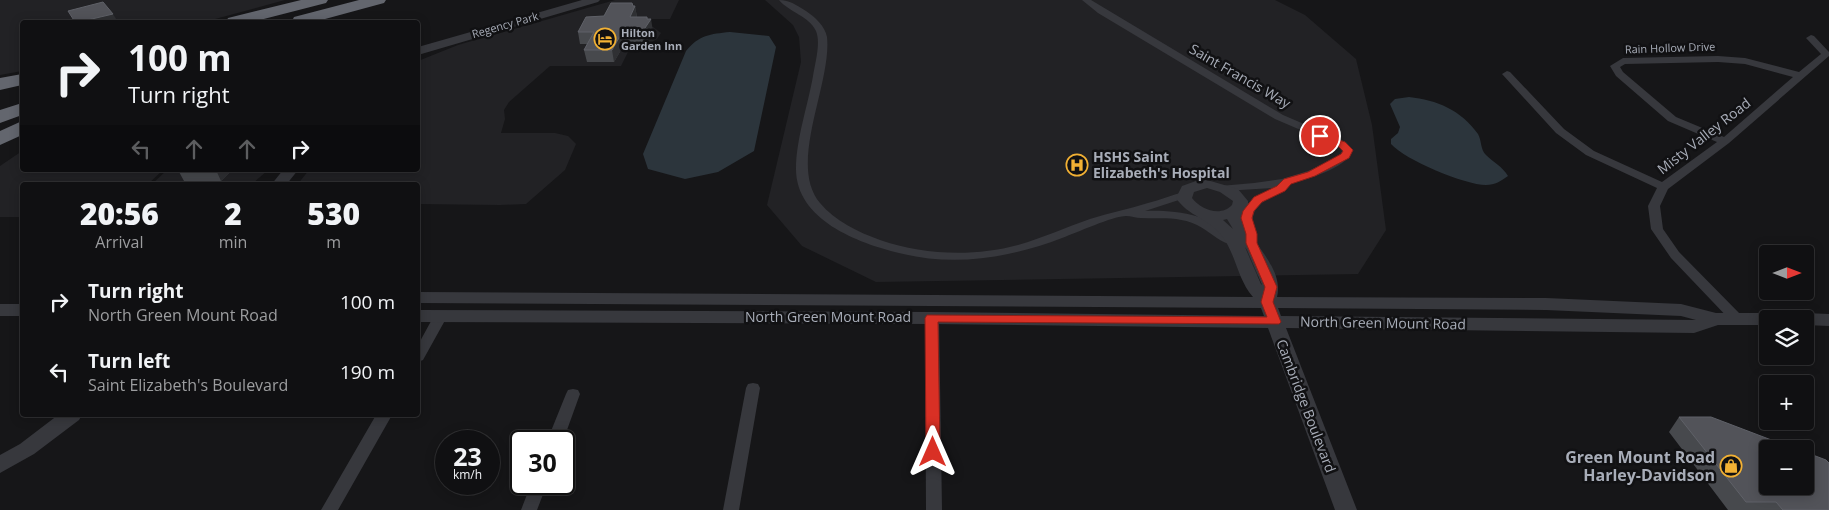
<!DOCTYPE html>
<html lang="en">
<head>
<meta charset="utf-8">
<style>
  body { margin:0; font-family:"Open Sans",sans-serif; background:#19191b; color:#f1f3f6; height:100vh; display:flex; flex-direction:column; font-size:19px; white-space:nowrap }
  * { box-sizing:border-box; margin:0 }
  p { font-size:16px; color:#9c9d9f }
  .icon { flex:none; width:28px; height:28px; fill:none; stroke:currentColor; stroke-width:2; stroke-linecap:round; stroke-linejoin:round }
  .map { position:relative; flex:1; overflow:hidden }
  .panel { position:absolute; left:20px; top:182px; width:400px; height:235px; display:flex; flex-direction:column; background:#101012; border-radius:5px; box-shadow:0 2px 12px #0003,0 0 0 1px #303032 }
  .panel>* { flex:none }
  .top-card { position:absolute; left:20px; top:20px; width:400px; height:152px; border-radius:5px; box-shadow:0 2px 12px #0003,0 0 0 1px #303032; background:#101012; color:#f1f3f6; overflow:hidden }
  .needle { width:32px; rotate:90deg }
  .tools { position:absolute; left:1759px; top:245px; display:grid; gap:10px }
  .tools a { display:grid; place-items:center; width:55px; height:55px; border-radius:5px; background:#101012; box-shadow:0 2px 12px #0003,0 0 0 1px #303032; font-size:25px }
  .speed { position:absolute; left:435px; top:430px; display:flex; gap:10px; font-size:25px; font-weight:700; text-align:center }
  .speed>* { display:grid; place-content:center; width:65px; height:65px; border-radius:50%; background:#101012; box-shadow:0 2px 12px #0003,0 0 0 1px #303032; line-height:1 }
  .speed small { font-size:12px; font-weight:400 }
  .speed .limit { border:2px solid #111; border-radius:8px; background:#fff; color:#111 }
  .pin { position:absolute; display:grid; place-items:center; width:42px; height:42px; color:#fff; margin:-21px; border:2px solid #fff; border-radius:50%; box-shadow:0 1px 5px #0007 }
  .me { position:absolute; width:55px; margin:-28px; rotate:0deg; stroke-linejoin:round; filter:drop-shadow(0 0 4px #0008) }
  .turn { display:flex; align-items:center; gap:18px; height:105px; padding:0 25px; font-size:22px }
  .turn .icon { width:65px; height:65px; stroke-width:2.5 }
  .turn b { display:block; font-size:35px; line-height:42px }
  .lanes { display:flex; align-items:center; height:48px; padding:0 25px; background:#0003; justify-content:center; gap:25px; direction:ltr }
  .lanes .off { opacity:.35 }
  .eta { display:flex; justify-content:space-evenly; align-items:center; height:85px; text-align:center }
  .eta b { font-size:30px; font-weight:800; line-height:35px }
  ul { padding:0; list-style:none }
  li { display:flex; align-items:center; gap:15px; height:70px; padding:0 25px }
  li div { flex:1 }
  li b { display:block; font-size:19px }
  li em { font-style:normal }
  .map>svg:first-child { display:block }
  .built { fill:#222225 }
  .water { fill:#2c353c }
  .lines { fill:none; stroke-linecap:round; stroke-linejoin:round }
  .minor { fill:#37383d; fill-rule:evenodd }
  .tertiary { fill:#37383d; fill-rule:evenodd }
  .motorway { fill:#63666e; fill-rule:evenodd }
  .wall { fill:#47494d }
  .shaded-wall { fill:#2f3033 }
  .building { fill:#525359; stroke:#5f6168 }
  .route { fill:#d93025; stroke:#8d1f18 }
  .labels { text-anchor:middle; stroke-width:5; stroke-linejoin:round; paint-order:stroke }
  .far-street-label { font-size:11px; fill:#a8adb8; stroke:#111113 }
  .far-poi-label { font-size:11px; font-weight:bold; fill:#a8adb8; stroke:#111113; text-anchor:start }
  .street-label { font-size:14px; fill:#a8adb8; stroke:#111113 }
  .poi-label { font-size:14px; font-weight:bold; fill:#a8adb8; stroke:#111113; text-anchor:start }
  .near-poi-label { font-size:16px; font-weight:bold; fill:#a8adb8; stroke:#111113; text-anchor:end }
</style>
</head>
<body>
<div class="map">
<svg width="1829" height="510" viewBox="0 0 1829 510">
  <rect width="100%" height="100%" fill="#161618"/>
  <path class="built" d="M0 0H285L204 22H22V71L0 75Z
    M615 0H679L670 19H645L641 27H653L661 33 657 39 648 44H632L621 66H550L509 102 504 110 505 119 501 133H555L568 136 576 144 565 170 526 204 500 205 418 204V185H297L309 170H418V61L458 45Z
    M765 0H1275L1305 15 1356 59 1372 125 1386 230 1358 274 876 282 802 246 767 205 801 62 799 37 793 25Z
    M22 151V170H163L147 185H22V217H0V166Z
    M167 170H268L251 185H151Z"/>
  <path class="water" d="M730 32 769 36 776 47 754 151 718 172 685 179 648 169 643 154 686 51C699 35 710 34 730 32Z
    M1409 97C1437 100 1461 110 1478 134 1482 141 1480 149 1486 155 1494 163 1502 166 1508 176 1501 181 1495 185 1486 185 1465 185 1405 160 1391 144V139L1398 133 1400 127 1390 104 1395 99Z"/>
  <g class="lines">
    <path class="minor" d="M779 0C790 0 796 5 806 11 815 17 825 26 827 37 832 84 787 164 820 203 835 221 858 232 880 240 923 255 974 257 1018 245 1043 238 1066 227 1090 219 1109 213 1129 209 1148 203 1160 200 1172 195 1184 192L1188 193 1190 195 1188 197 1145 211C1175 210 1214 214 1235 240L1229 244C1218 241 1208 230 1197 225 1178 216 1161 219 1141 218 1136 218 1131 216 1126 216 1113 216 1076 233 1062 238 1010 258 954 267 899 253 858 243 796 220 796 169 796 139 808 105 813 76 815 63 821 43 816 31 809 16 789 12 779 0Z
      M1082 0H1091L1283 115 1346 142 1353 150C1347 169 1304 180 1286 185L1288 187 1286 189C1272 198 1250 203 1253 224 1254 230 1257 236 1257 243L1251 247 1247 246C1244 241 1245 236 1243 231 1236 206 1254 197 1273 188L1224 191 1220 190 1218 188 1220 186 1254 183 1282 179 1308 171 1336 158 1341 154 1342 151 1338 146 1275 119 1098 13Z
      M1811 35 1814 36 1829 52V56L1729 143 1668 189 1660 206 1663 229 1679 252 1742 316 1744 319 1742 322H1732L1671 258 1651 229 1648 206 1657 188 1586 155 1556 133 1502 74 1507 71 1510 72 1564 129 1594 151 1662 182 1717 142 1668 121 1616 76 1610 66 1623 58 1718 56 1745 58 1799 72 1821 54 1806 38ZM1718 62 1745 64 1793 77 1724 137 1676 117 1623 72 1620 67 1625 64Z
      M441 311 446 312 448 315 423 360 418 362V345L436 312Z
      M932 314 937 315 939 318 942 510H926L925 318 927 315Z
      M753 383 758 384 760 388 739 510H723L746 388 748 384Z
      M573 389 578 390 580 394 563 441H547L566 394 568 390Z
      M376 415H392L338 510H321Z
      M531 484H547L537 510H521Z"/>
    <path class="tertiary" d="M582 0H600L598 2 418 55V47Z
      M283 170H298L286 185H271Z
      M1207 180 1238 189 1248 201V206L1242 213C1245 239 1285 266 1277 297L1546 298 1681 304 1716 313H1768L1774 315 1777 319H1768V325H1718L1694 333 1286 328 1357 510H1335L1268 328 932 324 418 322V310L932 312 1264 316 1261 308 418 303V292L1253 297C1237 279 1236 253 1221 235 1209 219 1188 216 1176 198L1182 186 1196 181ZM1207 188 1220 192 1233 201 1232 205C1221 217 1201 210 1192 198L1194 192ZM1223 220 1227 219 1233 229ZM1245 247 1247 250 1262 285 1261 284ZM1278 308 1546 310 1681 316 1696 320 1281 316Z
      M0 304H22V316H0Z
      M1805 313 1829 314V326L1805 325V319H1796L1799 315Z
      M58 415H82L79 420 34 454 0 473V455L20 444Z"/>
    <path class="motorway" d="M301 0H328L326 3 252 22H226L228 18Z
      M359 0H386L384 3 314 22 292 21 294 17Z
      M22 74V85L0 90V78Z
      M22 103V115L0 123V110Z
      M22 121V135L0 145V131Z"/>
  </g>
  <path class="wall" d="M632 3 633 6H635L637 17H647L653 31 645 43H625L614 62H587L584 50 587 44H580L578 32 604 16Z
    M178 170H232L221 181H184Z
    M1679 417 1829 510H1728L1669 432Z"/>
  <path class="shaded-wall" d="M632 3 633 9 635 6 637 18 630 17Z
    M113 14 118 22H79Z
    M647 17 648 23 651 19 653 31 645 43 643 31Z
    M623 31 625 43 614 62 612 50Z
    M216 170H232L221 181Z"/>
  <path class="building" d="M103 2 113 14 79 22H75L68 11Z
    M611 3H632L633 6H635L630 17H647V19H651L643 31H623L612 50H584L594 32H578L586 17 604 16Z
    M1679 417H1711L1795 449H1768V486H1805V452L1826 460 1829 463V510H1783L1776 502H1746Z"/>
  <path class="route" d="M1320 133 1345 142 1353 150 1349 158 1315 176 1291 184 1285 191 1262 202 1254 211 1252 218 1257 234V243L1277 287 1273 302 1281 322 1279 324 938 322 940 452 938 456 933 458 928 456 926 452 925 318 927 315 1267 317 1261 302 1265 287 1246 243V234L1241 218 1243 211 1254 197 1277 186 1284 179 1308 172 1341 154 1343 151 1339 147 1317 138 1316 136Z"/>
  <defs>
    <g id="hotel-ring" transform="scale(1.125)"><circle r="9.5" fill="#111113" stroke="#f2b134" stroke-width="1.5"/><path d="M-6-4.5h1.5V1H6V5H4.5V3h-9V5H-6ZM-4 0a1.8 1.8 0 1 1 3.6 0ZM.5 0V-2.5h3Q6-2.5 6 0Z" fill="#f2b134"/></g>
    <g id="hospital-ring" transform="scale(1.125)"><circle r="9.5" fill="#111113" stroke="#f2b134" stroke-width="1.5"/><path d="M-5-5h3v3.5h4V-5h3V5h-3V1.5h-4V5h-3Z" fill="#f2b134"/></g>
    <g id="shop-ring" transform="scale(1.125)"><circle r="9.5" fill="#111113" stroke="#f2b134" stroke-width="1.5"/><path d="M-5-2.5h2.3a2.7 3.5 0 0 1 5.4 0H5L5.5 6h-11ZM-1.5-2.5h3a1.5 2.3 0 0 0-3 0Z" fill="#f2b134"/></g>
  </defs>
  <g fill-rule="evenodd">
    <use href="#hotel-ring" x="605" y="39"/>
    <use href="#hospital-ring" x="1077" y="165"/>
    <use href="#shop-ring" x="1731" y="466"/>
  </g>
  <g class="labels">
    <g class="far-street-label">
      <text transform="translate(505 25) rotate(-16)" y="4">Regency Park</text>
      <text transform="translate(1670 48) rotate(-2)" y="4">Rain Hollow Drive</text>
    </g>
    <g class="far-poi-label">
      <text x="621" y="37">Hilton<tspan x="621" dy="13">Garden Inn</tspan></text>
    </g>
    <g class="street-label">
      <text transform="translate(1240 76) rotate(30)" y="5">Saint Francis Way</text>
      <text transform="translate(1704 136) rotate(-38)" y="5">Misty Valley Road</text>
      <text x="828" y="322">North Green Mount Road</text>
      <text transform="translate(1383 323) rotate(1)" y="5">North Green Mount Road</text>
      <text transform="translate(1306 406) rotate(69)" y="5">Cambridge Boulevard</text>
    </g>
    <g class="poi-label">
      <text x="1093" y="162">HSHS Saint<tspan x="1093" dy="16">Elizabeth's Hospital</tspan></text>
    </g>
    <g class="near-poi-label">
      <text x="1715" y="463">Green Mount Road<tspan x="1715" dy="18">Harley-Davidson</tspan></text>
    </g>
  </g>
</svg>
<div class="tools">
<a><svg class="needle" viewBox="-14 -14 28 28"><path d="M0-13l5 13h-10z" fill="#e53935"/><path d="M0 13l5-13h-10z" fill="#9c9d9f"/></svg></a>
<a><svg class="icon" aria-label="layers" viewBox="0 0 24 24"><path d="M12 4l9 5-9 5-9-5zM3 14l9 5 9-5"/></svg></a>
<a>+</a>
<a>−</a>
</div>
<div class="speed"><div>23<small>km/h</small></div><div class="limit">30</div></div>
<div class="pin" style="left:1320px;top:136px;background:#d93025"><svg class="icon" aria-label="arrive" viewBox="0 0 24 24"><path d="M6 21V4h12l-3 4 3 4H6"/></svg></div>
<svg class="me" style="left:933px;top:452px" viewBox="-20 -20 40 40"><path d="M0-17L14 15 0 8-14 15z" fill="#d93025" stroke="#fff" stroke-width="4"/></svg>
<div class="top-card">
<div class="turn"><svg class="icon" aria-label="right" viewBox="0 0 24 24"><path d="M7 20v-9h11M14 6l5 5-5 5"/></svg><div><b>100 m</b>Turn right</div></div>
<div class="lanes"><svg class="icon off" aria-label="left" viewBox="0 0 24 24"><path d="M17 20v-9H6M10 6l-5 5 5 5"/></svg><svg class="icon off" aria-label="ahead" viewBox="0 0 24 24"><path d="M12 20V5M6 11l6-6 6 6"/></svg><svg class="icon off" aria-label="ahead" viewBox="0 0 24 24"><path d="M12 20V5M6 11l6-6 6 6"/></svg><svg class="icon" aria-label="right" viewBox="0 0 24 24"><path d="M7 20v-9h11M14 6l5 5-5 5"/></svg></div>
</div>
<section class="panel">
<div class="eta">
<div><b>20:56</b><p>Arrival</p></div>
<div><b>2</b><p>min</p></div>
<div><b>530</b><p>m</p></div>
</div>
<ul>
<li><svg class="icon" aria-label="right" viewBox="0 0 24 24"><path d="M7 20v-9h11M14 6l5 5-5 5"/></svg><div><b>Turn right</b><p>North Green Mount Road</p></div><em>100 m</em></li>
<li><svg class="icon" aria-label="left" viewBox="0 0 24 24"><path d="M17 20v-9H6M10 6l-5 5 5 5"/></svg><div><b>Turn left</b><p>Saint Elizabeth's Boulevard</p></div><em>190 m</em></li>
</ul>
</section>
</div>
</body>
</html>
